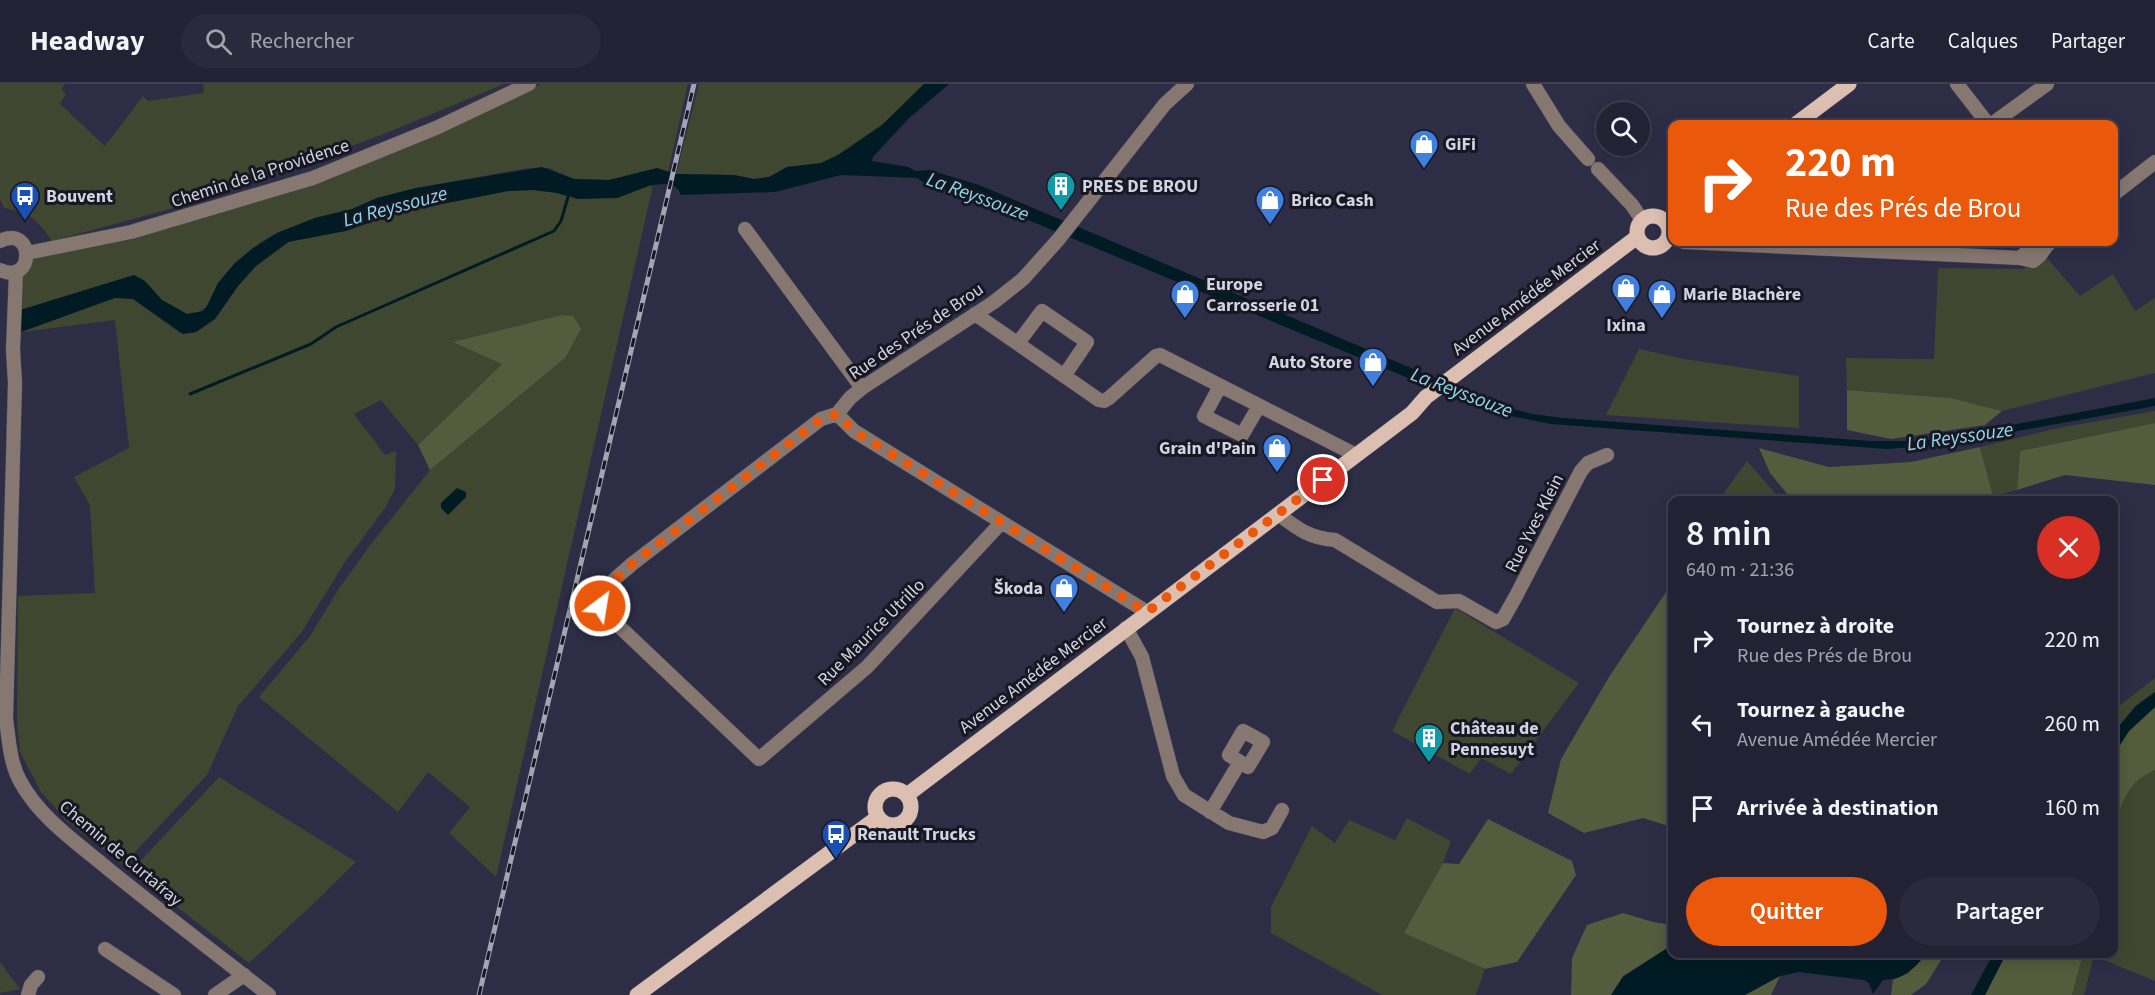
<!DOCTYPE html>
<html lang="fr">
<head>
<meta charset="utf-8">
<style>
  body { margin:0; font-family:"Source Sans 3",sans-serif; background:#2a2a3c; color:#f1f3f6; height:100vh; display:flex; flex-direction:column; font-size:22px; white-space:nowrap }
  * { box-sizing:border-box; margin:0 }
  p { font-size:20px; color:#a2a4ac }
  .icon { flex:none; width:33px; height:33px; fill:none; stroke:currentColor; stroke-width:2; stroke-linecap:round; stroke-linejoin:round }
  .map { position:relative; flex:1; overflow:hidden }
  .panel { position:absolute; left:1668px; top:412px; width:450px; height:462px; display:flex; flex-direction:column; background:#222234; border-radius:12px; box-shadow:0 3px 15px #0003,0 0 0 2px #3f3f4f }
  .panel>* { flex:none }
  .guide { position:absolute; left:1668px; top:36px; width:450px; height:126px; border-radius:12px; box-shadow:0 3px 15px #0003,0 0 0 2px #3f3f4f; background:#ea580c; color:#fff; overflow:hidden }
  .tools { position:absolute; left:1596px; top:18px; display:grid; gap:12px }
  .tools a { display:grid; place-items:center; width:54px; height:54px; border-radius:50%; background:#222234; box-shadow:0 3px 15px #0003,0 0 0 2px #3f3f4f; font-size:30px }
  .pin { position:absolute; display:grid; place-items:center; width:51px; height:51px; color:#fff; margin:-26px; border:3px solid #fff; border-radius:50%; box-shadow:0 2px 6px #0007 }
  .me { position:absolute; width:66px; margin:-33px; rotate:31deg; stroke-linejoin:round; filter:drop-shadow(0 0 4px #0008) }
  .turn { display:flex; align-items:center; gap:21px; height:126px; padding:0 18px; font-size:27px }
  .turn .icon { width:78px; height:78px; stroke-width:2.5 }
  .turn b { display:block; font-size:42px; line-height:51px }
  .round { display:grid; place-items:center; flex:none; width:63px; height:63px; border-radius:32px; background:#2a2a3c }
  .summary { display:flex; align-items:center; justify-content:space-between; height:102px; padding:0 18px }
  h1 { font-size:36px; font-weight:600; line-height:45px }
  .cta { display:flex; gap:12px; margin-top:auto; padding:12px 18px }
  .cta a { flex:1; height:69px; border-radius:36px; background:#ea580c; color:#fff; font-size:24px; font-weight:600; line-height:69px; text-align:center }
  .cta a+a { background:#2a2a3c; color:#f1f3f6 }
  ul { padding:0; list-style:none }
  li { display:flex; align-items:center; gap:18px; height:84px; padding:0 18px }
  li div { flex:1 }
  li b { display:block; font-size:22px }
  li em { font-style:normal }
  header { display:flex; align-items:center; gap:36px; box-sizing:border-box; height:84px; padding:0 30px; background:#222234; border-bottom:2px solid #3f3f4f }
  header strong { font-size:28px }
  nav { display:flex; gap:33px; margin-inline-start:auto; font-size:21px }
  .search { width:420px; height:54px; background:#2a2a3c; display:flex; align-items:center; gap:15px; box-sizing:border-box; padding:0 21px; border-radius:33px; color:#a2a4ac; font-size:22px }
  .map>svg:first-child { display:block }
  .green { fill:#404730 }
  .forest { fill:#535c3d }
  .water { fill:#001b23 }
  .pier { fill:#2d2d46 }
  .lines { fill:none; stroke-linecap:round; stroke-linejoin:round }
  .stream { stroke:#001b23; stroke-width:3 }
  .minor-casing { stroke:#47485f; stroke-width:15 }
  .major-casing { stroke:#47485f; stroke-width:16 }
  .minor { stroke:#867871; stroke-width:14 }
  .major { stroke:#dcbfb1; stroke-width:15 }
  .rail-casing { stroke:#a3a4b6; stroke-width:5 }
  .rail { stroke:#171722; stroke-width:3; stroke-dasharray:9; stroke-linecap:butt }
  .route { stroke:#ea580c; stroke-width:10; stroke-dasharray:0 18 }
  .labels { text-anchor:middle; stroke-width:6; stroke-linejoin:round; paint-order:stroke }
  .poi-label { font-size:18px; font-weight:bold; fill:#d2d3e3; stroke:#171722; text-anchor:start }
  .street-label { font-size:18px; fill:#d2d3e3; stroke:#171722 }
  .water-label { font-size:20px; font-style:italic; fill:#8ed8ec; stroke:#171722 }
</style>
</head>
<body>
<header>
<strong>Headway</strong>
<div class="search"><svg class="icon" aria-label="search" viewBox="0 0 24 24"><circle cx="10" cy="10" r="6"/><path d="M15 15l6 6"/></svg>Rechercher</div>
<nav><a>Carte</a><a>Calques</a><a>Partager</a></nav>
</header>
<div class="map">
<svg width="2155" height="911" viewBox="0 0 2155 911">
  <rect width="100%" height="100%" fill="#2d2d46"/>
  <path class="green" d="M0 0H65L61 5 66 10 60 20 105 62 143 12 148 17 204 9 203 0H504L384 50 203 116 52 157C38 137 29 127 4 124L0 115Z
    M541 0H688L668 88 657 84 609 96 574 95 549 84H528L416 104 377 114 352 125 315 134 277 149 261 158 235 179 218 199 207 222 199 228 187 230 162 216 145 198 134 191 17 227 20 189 34 174 134 155 274 111 361 81 490 26Z
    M699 0H924L882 41 838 71 821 79 787 83 769 93 754 95 734 91 676 90Z
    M651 101 652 106 496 793 449 749 470 723 428 688 398 728 259 613 310 552 340 503 371 460 430 386 565 274 573 232 561 231 454 258 503 279 418 361 381 316 354 330 385 371 396 367 395 405 385 424 345 478 301 549 238 622 207 691 123 781 67 737 41 708 20 668 17 635 18 512 95 509 90 421 74 393 129 364 115 236 22 248 115 213 133 215 180 249 196 248 215 235 238 202 256 182 289 158 366 140 396 129 508 107 534 106 557 109 568 113 623 112Z
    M2047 174 2080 212 2113 190 2135 227 2155 214V289L2002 327 1951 314 1847 306 1846 274 1934 275 1938 184 2023 185Z
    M1639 265 1684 275 1799 292V344L1606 331Z
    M2155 327V339L2020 367 2017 406 1993 412 1980 363 2058 344Z
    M1747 377 1782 417H1718Z
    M1455 524 1579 599 1511 690 1481 674 1470 690 1392 647Z
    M2155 594V608L2135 622 2114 648V626Z
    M2155 686V897L2094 872 2084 911H2072L2083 870H2114V745L2126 708 2145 690Z
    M219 693 356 778 308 825 249 879 131 787Z
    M1407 734 1451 757 1443 779 1405 849 1485 885 1476 911H1382L1271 849V823L1312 742 1335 759 1349 736 1395 756Z
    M0 878 20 905 0 909Z"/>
  <path class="forest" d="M561 231 573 232 581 245 565 274 430 386 418 361 502 280 453 258Z
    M1847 306 1951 314 2002 327 1985 341 1891 355 1847 346Z
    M2155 339V401L2065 391 2017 406 2020 367Z
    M1980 363 1993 412 1967 417H1793L1770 389 1759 364 1829 383 1911 378Z
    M1672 499V743L1643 734 1584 749 1548 729 1561 675 1609 593Z
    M2155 623V686C2126 699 2123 717 2114 745V670L2129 647Z
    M1488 735 1572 777 1576 791 1517 878 1485 885 1404 849 1443 779 1459 780Z
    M1623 829 1653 838 1672 841V861L1623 892 1611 911H1571L1572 874 1587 841Z
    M1926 870H1945L1926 900 1911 911H1891L1893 896 1908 889Z
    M2006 870H2083L2072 911H1985Z
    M1780 892 1771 911H1745Z"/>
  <path class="water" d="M924 0H949L908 35 873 73 872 77 908 83 916 87 929 86 979 101 1503 323 1533 330 1563 334 1871 357H1920L1943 354 2155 314V322L1941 361 1887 365 1551 340 1496 329 1449 311 973 113 926 100 917 94 841 91 775 108 681 111 678 105 672 101 665 100 651 101 617 114 578 115 557 109 534 106 508 107 396 129 346 147 288 158 256 182 238 202 215 235 196 248 183 250 133 215 115 214 18 249 17 227 134 191 145 197 162 216 187 230 203 227 207 222 218 199 235 179 253 164 277 149 315 134 352 125 377 114 416 104 542 83 574 95 609 96 657 84 676 90 734 91 754 95 769 93 787 83 821 79 838 71 882 41Z
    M457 404 466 408V413L448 431 441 424V419Z
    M2155 608V623L2129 647 2114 670V648L2136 622Z
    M1672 861V870H1926C1914 885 1903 896 1883 896L1873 910 1869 899 1864 896 1799 888 1780 892 1745 911H1611L1623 893Z
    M1993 870H2006L1985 911H1971Z"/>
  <path class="pier" d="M1439 293 1466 304 1451 315 1425 304Z"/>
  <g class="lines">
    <path class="stream" d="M190 310 311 260 336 243 554 147 561 137 568 113"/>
    <g class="minor-casing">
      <path id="minor" d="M1533 0 1559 42 1588 75
        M1957 0 1988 40
        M1992 40 2047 0
        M1598 85 1632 121 1642 136
        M2114 110 2155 78
        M745 145 862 304
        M1669 151 1672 152
        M0 157C35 140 35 202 0 186
        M1684 158 2020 174 2033 177C2043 172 2043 163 2051 158
        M27 169 131 148 313 94 436 44 529 0
        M2020 174 2031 164 2046 161
        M16 188 13 266 15 299 6 635C9 656 10 679 20 697 40 734 76 758 107 784 160 827 215 869 269 911
        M975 230 1099 316 1104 317 1109 314 1156 272 1160 271 1356 371
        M1018 259 1042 227 1087 258 1064 292
        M1220 302 1204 332 1242 351 1259 322
        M837 330 821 335 632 480C619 492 592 509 604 528L759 675 867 583 1001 439
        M1278 430C1298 445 1309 454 1335 456L1437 518 1459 517 1496 538 1503 535 1516 512 1581 387 1588 379 1607 371
        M1147 528 854 347 837 330 850 314 862 304 994 218 1023 195 1058 156 1165 20 1187 0
        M1126 544 1142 573 1173 692 1184 711 1229 739 1263 748 1272 744 1282 726
        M1210 728 1240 678 1248 683 1263 658 1243 647 1229 671 1240 678
        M105 865 174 911
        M28 911 31 901 38 893
        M215 911 244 891"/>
    </g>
    <g class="major-casing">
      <path id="major" d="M1796 40 1849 0
        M1637 148a16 16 0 1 1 32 0a16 16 0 1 1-32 0Z
        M875 723a18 18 0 1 1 36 0a18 18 0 1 1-36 0Z
        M907 711 1412 329 1426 313 1637 153
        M637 911 878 733"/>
    </g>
    <use href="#minor" class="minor"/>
    <use href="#major" class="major"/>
    <g class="rail-casing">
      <path id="rail" d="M479 911 694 0"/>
    </g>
    <use href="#rail" class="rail"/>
  </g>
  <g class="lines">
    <path class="route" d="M600 522C601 504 620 492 632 480L821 335 837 330 854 347 1147 528 1323 396"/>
  </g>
  <defs>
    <g id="shop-pin" transform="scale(1.5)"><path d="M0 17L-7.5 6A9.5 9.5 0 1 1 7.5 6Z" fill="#3f7fe0" stroke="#171722"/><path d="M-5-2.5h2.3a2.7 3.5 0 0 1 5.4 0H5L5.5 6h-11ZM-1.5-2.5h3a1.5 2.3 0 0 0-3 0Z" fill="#fff"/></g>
    <g id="building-pin" transform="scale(1.5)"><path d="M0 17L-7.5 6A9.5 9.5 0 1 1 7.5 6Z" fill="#0f9aa8" stroke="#171722"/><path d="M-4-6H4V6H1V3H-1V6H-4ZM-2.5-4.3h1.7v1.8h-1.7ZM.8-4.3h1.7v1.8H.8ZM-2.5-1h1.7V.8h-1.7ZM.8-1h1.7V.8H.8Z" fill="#fff"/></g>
    <g id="bus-pin" transform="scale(1.5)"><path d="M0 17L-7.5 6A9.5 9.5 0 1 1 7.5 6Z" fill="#1a4fb4" stroke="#171722"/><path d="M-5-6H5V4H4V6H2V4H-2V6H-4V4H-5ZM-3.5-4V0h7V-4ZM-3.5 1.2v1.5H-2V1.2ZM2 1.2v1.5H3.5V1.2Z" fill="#fff"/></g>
  </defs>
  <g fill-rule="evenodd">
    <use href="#shop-pin" x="1424" y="60"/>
    <use href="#building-pin" x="1061" y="102"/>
    <use href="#bus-pin" x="25" y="112"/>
    <use href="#shop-pin" x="1270" y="116"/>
    <use href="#shop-pin" x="1626" y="204"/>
    <use href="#shop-pin" x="1185" y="210"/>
    <use href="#shop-pin" x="1662" y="210"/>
    <use href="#shop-pin" x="1373" y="278"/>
    <use href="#shop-pin" x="1277" y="364"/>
    <use href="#shop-pin" x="1064" y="504"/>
    <use href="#building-pin" x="1429" y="654"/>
    <use href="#bus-pin" x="836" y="750"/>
  </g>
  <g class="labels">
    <g class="poi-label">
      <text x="1445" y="66">GiFi</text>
      <text x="1082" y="108">PRES DE BROU</text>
      <text x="46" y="118">Bouvent</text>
      <text x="1291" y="122">Brico Cash</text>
      <text x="1206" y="206">Europe<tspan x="1206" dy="21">Carrosserie 01</tspan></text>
      <text x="1683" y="216">Marie Blachère</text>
      <text x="1626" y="247" text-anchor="middle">Ixina</text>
      <text x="1352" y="284" text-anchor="end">Auto Store</text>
      <text x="1256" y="370" text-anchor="end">Grain d'Pain</text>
      <text x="1043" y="510" text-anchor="end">Škoda</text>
      <text x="1450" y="650">Château de<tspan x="1450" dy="21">Pennesuyt</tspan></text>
      <text x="857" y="756">Renault Trucks</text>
    </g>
    <g class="street-label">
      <text transform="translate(260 89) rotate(-18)" y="6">Chemin de la Providence</text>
      <text transform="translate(1526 213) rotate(-37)" y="6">Avenue Amédée Mercier</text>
      <text transform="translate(916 247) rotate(-34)" y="6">Rue des Prés de Brou</text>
      <text transform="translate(1534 439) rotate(-63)" y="6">Rue Yves Klein</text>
      <text transform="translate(871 548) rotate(-45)" y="6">Rue Maurice Utrillo</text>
      <text transform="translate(1033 591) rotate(-37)" y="6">Avenue Amédée Mercier</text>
      <text transform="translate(121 769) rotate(40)" y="6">Chemin de Curtafray</text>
    </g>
    <g class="water-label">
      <text transform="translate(978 112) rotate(20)" y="7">La Reyssouze</text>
      <text transform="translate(395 122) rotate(-15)" y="7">La Reyssouze</text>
      <text transform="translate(1462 308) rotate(21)" y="7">La Reyssouze</text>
      <text transform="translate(1960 352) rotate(-8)" y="7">La Reyssouze</text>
    </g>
  </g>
</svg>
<div class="tools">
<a><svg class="icon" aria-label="search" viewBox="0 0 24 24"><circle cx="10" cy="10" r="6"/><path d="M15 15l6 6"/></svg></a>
</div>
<div class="pin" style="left:1323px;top:396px;background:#d93025"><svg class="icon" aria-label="arrive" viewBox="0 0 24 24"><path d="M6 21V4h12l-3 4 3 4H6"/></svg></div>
<svg class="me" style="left:600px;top:522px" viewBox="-20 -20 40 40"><circle r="17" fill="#ea580c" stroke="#fff" stroke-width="3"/><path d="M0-11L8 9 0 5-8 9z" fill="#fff"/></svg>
<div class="guide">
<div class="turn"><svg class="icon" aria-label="right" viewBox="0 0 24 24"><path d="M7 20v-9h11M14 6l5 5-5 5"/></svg><div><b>220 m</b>Rue des Prés de Brou</div></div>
</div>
<section class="panel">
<div class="summary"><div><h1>8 min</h1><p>640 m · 21:36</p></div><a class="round" style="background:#d93025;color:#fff"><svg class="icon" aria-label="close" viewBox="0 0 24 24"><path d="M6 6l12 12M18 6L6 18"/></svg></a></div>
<ul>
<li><svg class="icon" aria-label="right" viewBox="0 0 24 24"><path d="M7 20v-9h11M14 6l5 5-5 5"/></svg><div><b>Tournez à droite</b><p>Rue des Prés de Brou</p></div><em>220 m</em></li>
<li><svg class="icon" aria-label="left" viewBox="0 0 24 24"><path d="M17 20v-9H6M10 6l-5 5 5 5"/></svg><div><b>Tournez à gauche</b><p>Avenue Amédée Mercier</p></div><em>260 m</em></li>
<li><svg class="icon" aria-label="arrive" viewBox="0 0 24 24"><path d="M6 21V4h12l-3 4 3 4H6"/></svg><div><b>Arrivée à destination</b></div><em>160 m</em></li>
</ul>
<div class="cta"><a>Quitter</a><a>Partager</a></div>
</section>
</div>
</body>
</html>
